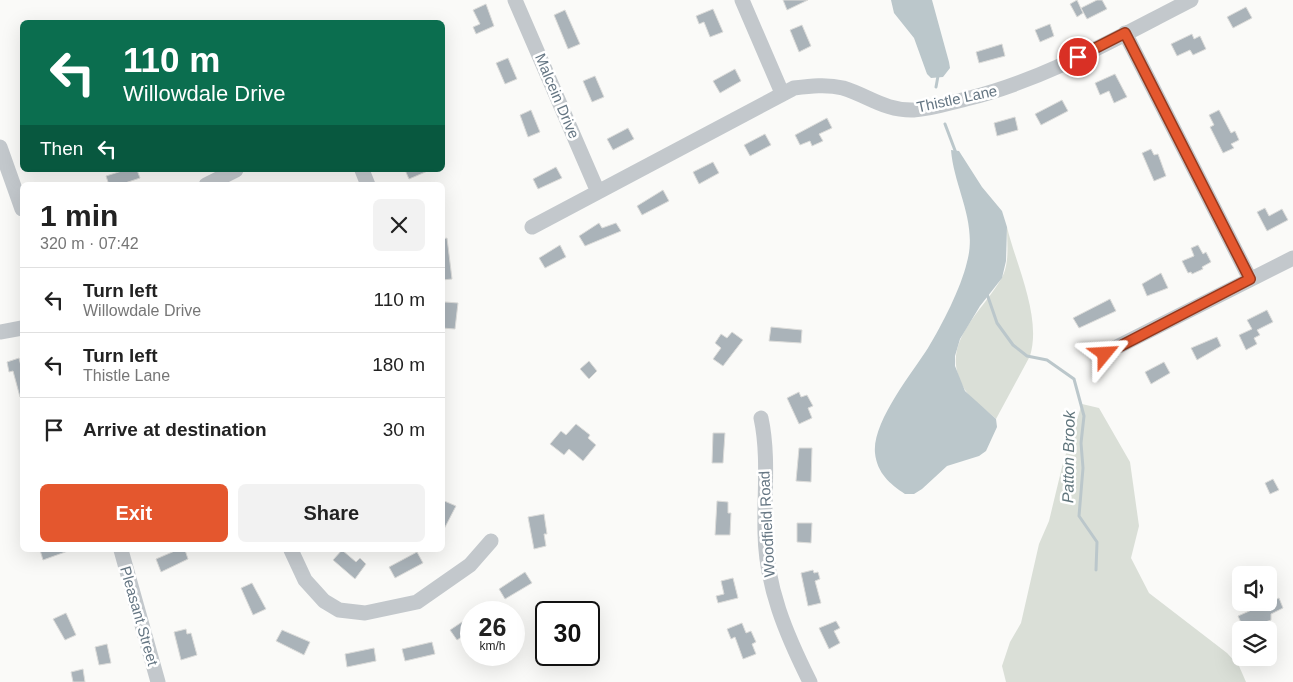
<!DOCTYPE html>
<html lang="en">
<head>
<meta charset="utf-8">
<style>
  body { margin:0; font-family:Arial,sans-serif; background:#f2f2f2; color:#222; height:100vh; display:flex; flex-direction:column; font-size:19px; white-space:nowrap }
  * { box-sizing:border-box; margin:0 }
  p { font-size:16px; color:#767676 }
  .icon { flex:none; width:28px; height:28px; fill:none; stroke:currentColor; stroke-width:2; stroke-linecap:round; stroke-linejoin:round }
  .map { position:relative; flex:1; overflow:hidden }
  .side { position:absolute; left:20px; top:182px; width:425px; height:370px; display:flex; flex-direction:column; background:#fff; border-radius:8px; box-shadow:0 5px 20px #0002 }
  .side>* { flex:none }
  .banner { position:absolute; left:20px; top:20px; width:425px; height:152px; border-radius:8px; box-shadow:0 5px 20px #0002; background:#0b6e4f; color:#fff; overflow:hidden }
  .tools { position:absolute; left:1232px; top:566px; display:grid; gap:10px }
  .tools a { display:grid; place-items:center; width:45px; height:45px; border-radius:8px; background:#fff; box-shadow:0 5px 20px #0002; font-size:25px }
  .speed { position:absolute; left:460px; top:601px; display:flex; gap:10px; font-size:25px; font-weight:700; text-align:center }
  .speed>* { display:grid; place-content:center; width:65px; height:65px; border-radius:50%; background:#fff; box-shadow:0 5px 20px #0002; line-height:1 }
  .speed small { font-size:12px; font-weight:400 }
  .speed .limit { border:2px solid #111; border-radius:8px; background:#fff; color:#111 }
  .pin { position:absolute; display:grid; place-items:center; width:42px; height:42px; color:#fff; margin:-21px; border:2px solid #fff; border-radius:50%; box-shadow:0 1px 5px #0007 }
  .me { position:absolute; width:55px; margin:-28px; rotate:63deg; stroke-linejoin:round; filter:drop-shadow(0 0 4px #0008) }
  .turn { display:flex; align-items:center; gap:18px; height:105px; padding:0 20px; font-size:22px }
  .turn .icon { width:65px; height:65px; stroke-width:2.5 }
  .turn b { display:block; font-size:35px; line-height:42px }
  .then { display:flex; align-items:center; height:48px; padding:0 20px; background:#0003; gap:10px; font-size:19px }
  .round { display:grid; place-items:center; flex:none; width:52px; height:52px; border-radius:8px; background:#f2f2f2 }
  .headline { display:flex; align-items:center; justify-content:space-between; height:85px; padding:0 20px }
  h1 { font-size:30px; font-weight:700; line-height:38px }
  .button { display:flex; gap:10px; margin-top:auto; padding:10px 20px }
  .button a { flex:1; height:58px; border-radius:8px; background:#e4572e; color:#fff; font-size:20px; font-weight:700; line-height:58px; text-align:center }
  .button a+a { background:#f2f2f2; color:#222 }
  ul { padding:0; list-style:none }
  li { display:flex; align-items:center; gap:15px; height:65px; padding:0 20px; border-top:1px solid #e0e0e0 }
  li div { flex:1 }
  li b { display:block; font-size:19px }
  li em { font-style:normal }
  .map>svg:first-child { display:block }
  .green { fill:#dadfd7 }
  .water { fill:#bbc7cb }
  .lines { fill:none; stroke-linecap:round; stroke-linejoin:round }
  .stream { stroke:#bbc7cb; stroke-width:3 }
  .building { fill:#aab3b9; stroke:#dcdcda }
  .minor { stroke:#c3c8cc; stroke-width:15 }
  .route-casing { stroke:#94391e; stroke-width:12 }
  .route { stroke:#e4572e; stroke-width:9 }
  .labels { text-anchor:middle; stroke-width:5; stroke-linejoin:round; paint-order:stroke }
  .street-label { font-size:15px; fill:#657683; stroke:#fff }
  .water-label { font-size:16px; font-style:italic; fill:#60757c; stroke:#fff }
</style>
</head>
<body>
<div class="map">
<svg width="1293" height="682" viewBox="0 0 1293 682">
  <rect width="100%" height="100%" fill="#fafaf8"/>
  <path class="green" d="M1007 227C1016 265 1042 317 1030 356L996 419C986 409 973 402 965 390 937 345 980 315 1001 279 1010 265 1007 243 1007 227Z
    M1082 404 1099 408 1130 462 1139 526 1131 558 1149 593 1227 653 1239 666 1246 682H1006L1002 666 1010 642 1021 623 1039 544 1049 521 1063 463Z"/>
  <path class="water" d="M891 0H932L949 62 950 68 943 77 931 78 927 74 914 38 894 13Z
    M951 150 959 151 982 187 1002 211 1007 227 1006 261 1002 278 980 306 960 339 955 356V366L965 391 996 419 997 427 986 451 979 456 947 466 922 489 914 494H905C890 484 877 473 875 453 872 422 912 373 928 348 942 325 961 288 967 262 978 222 954 188 951 150Z"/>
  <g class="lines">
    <path class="stream" d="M936 87 938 76
      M945 124 956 153
      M987 294 997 323 1013 345 1027 356 1047 360 1074 379 1084 416 1081 443 1083 468 1079 516 1097 542 1096 570"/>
  </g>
  <path class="building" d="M783 0H808L787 10Z
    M1077 0 1083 13 1077 17 1070 4Z
    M1097 0H1102L1107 9 1087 19 1081 8Z
    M486 4 494 26 476 34 473 27 480 24 473 10Z
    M1246 7 1252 18 1233 28 1227 17Z
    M713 9 723 32 710 37 704 22 699 24 696 16Z
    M565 10 580 44 568 49 554 15Z
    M1050 24 1054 36 1040 42 1035 30Z
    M802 25 811 46 799 52 790 30Z
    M1192 34 1194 39 1200 36 1206 49 1193 55 1190 50 1177 56 1171 44Z
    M1002 44 1005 56 979 63 976 52Z
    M508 58 517 79 505 84 496 63Z
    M735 69 741 81 720 93 713 81Z
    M1115 74 1127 97 1114 103 1109 91 1100 95 1095 83Z
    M595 76 604 97 592 102 583 81Z
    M1062 100 1068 111 1041 125 1035 114Z
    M531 110 540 132 528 137 520 115Z
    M1219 110 1231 133 1235 131 1239 140 1231 144 1234 148 1223 153 1210 127 1214 125 1209 115Z
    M1015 117 1018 130 997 136 994 123Z
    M827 118 832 128 819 134 823 141 812 146 810 141 800 145 795 135Z
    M628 128 634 139 613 150 607 139Z
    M765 134 771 145 750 156 744 145Z
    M1151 149 1154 155 1158 154 1166 176 1154 181 1142 153Z
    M713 162 719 173 699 184 693 172Z
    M556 167 562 178 538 189 533 179Z
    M125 170H137L140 178 119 185H109L106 176Z
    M405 170H430L409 179Z
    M663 190 669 201 642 215 637 206Z
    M1265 208 1269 216 1282 209 1288 220 1267 231 1257 212Z
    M599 223 602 228 616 223 621 231 585 246 579 236Z
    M447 238 452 279 442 280V239Z
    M560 245 566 257 545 268 539 258Z
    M1198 245 1203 254 1206 252 1211 262 1202 267 1203 269 1192 274 1191 272 1188 273 1182 261 1194 256 1191 248Z
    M1161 273 1168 288 1147 296 1142 284Z
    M1110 299 1116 311 1079 328 1073 318Z
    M445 302 458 303 455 329 442 328V308Z
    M1267 310 1273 322 1257 330 1260 335 1254 338 1257 344 1246 350 1239 335 1252 329 1247 320Z
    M771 327 802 330 801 343 769 341Z
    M732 332 743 340 723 366 713 359 721 348 715 343 721 334 727 338Z
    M1217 337 1221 346 1197 360 1191 348Z
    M19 358 22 370V397H20L13 371 9 372 7 362Z
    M589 361 597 371 589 379 580 369Z
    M1164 362 1170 373 1151 384 1145 372Z
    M799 392 801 397 807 395 813 406 808 408 812 418 799 424 787 398Z
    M576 424 590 435 588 438 596 445 583 461 569 449 564 455 550 444 561 431 566 435Z
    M713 433H725L723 463H712Z
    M799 448H812L811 482 796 481Z
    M1273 479 1279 490 1270 494 1265 483Z
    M442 500 456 506 442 533Z
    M717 501 728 502V513H731L730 535H715Z
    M544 514 547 534H544L546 546 534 549 528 517Z
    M797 523H812L811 543 797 542Z
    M40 550H68V551L43 560Z
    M177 550H185L188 559 161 572 156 559Z
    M342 550 356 562 360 558 366 564 355 579 333 560Z
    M417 552 423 563 395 578 389 567Z
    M813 570 814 573 818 572 820 579 815 581 821 603 808 606 801 573Z
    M525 572 532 583 505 599 499 589Z
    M733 578 738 598 718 603 716 596 724 594 721 581Z
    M252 583 266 609 253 615 241 588Z
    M1279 598 1283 608 1271 614V620L1255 626 1254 623 1243 627 1238 616Z
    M66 613 76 635 65 640 53 619Z
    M471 616V631L457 640 450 630Z
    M836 621 840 628 834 631 840 643 829 649 819 628Z
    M742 623 746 633 751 631 756 642 752 644 756 654 743 659 735 637 731 639 727 629Z
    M186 629 187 634 191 633 197 655 181 660 174 632Z
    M282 630 310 642 304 655 276 641Z
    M432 642 435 654 405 661 402 649Z
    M107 644 111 663 99 665 95 647Z
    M374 648 376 661 347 667 345 654Z
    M83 669 85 682H73L71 672Z"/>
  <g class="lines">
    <path class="minor" d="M515 0 598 192
      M742 0 782 93
      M1125 33 1250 279
      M0 147 22 209
      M362 170 368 185
      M206 185 236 170
      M532 227 794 88C810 86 827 84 843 88 869 96 885 111 914 110 932 109 949 103 966 99 1047 79 1118 37 1191 0
      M0 332 22 328
      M1105 353 1293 258
      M761 418C769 455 764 495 765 533 766 587 786 634 810 682
      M121 550 158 682
      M291 550 305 580 324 601 339 610 365 613 417 602 470 565 491 541"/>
  </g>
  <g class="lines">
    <g class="route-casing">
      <path id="route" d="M1078 57 1125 33 1250 279 1105 354"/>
    </g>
    <use href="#route" class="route"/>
  </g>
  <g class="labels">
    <g class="street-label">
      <text transform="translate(557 96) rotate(67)" y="5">Malcein Drive</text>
      <text transform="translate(957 99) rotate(-12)" y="5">Thistle Lane</text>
      <text transform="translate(767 524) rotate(-93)" y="5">Woodfield Road</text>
      <text transform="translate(139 616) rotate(74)" y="5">Pleasant Street</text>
    </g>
    <g class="water-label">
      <text transform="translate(1068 457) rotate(-89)" y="6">Patton Brook</text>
    </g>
  </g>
</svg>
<div class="tools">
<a><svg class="icon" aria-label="sound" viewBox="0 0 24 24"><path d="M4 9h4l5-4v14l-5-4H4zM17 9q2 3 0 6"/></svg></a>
<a><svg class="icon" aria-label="layers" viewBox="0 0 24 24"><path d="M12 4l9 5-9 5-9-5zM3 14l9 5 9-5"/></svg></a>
</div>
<div class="speed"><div>26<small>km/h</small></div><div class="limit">30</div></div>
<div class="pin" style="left:1078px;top:57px;background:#d93025"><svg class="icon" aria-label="arrive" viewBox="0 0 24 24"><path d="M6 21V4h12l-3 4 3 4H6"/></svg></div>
<svg class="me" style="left:1105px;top:354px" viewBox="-20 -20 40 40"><path d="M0-17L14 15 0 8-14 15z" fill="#e4572e" stroke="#fff" stroke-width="4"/></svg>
<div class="banner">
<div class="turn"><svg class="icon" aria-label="left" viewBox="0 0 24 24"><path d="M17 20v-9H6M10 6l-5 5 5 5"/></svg><div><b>110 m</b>Willowdale Drive</div></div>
<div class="then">Then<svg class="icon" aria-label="left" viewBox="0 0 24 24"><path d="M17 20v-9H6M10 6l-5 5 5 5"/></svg></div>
</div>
<section class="side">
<div class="headline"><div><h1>1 min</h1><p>320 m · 07:42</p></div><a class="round"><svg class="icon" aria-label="close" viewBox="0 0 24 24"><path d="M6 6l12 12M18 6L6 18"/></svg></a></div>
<ul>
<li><svg class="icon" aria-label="left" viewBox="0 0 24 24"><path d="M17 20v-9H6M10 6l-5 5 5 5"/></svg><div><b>Turn left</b><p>Willowdale Drive</p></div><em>110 m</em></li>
<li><svg class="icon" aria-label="left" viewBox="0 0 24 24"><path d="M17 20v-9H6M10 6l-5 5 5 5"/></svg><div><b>Turn left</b><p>Thistle Lane</p></div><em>180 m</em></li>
<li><svg class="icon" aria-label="arrive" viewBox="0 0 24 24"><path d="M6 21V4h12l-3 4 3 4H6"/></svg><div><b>Arrive at destination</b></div><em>30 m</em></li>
</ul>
<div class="button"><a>Exit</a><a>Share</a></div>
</section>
</div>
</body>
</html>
